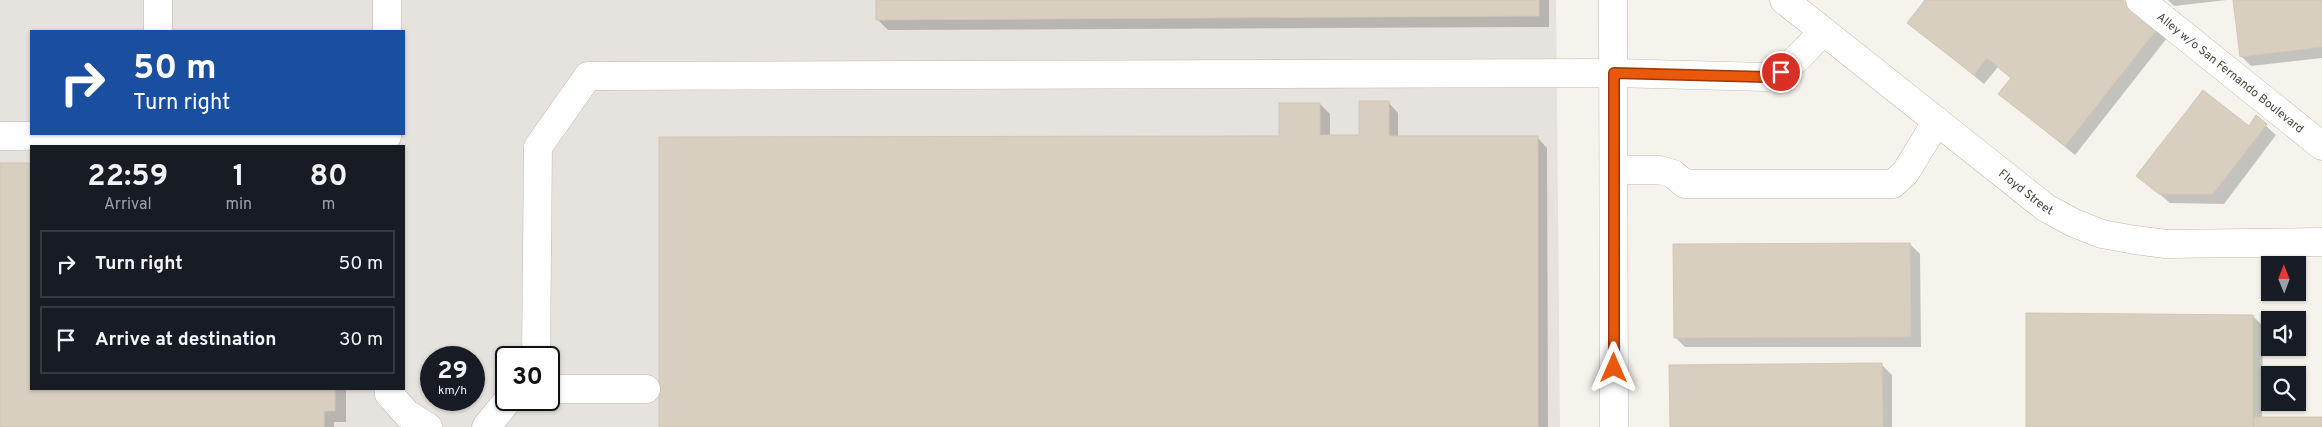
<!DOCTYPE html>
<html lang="en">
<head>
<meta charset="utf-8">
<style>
  body { margin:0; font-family:Overpass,sans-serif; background:#242831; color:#f1f3f6; height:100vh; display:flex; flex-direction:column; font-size:19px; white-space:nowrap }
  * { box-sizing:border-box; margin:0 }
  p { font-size:16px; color:#9ea1a6 }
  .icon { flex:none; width:28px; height:28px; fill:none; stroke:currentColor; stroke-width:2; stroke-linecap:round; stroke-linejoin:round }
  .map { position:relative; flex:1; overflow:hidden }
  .drawer { position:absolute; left:30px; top:145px; width:375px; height:245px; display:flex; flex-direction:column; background:#171b24; border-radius:0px; box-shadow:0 1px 4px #0004 }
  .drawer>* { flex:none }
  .banner { position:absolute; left:30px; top:30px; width:375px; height:105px; border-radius:0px; box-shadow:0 1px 4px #0004; background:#1a4fa0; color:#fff; overflow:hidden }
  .needle { width:32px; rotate:359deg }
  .tools { position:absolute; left:2261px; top:256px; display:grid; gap:10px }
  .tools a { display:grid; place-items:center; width:45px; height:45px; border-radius:0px; background:#171b24; box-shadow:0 1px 4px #0004; font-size:25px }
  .speed { position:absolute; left:420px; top:346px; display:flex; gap:10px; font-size:25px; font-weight:700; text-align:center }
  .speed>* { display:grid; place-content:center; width:65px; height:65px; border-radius:50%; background:#171b24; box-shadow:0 1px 4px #0004; line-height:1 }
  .speed small { font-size:12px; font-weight:400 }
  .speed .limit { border:2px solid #111; border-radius:8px; background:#fff; color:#111 }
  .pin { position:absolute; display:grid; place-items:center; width:42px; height:42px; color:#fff; margin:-21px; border:2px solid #fff; border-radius:50%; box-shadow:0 1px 5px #0007 }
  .me { position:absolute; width:55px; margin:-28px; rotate:0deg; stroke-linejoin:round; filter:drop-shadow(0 0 4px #0008) }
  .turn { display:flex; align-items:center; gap:18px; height:105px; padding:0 20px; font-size:22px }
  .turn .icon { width:65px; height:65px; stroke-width:2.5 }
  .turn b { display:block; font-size:35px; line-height:42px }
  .eta { display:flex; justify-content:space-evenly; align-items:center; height:85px; text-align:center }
  .eta b { font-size:30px; font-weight:700; line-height:35px }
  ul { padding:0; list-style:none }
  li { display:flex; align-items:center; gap:15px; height:68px; margin:0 10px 8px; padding:0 10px; border:2px solid #363941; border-radius:0px }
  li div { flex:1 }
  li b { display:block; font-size:19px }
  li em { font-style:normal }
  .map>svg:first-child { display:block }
  .industrial { fill:#e6e2dd; fill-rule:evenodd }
  .shadow { fill:#0003 }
  .building { fill:#d8cfc1; stroke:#d3c7b4 }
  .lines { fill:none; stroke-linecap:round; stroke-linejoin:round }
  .minor-casing { stroke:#c2bbae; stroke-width:29 }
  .minor { stroke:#fff; stroke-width:28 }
  .route-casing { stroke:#983908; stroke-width:12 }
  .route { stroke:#ea580c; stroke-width:9 }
  .labels { text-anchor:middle; stroke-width:4; stroke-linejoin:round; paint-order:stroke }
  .street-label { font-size:12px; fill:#4b4439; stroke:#fff }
</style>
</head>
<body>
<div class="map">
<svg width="2322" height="427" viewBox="0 0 2322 427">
  <rect width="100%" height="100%" fill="#f6f3ec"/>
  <path class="industrial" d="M0 0H1556L1560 427H0ZM31 31H404V134H31ZM31 146H404V389H31ZM431 358H474V400H431ZM506 358H549V400H506Z"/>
  <path class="shadow" d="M877 0H1549V27L888 30 877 19Z
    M1927 0H2121L2167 38 2075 155 2000 94 2012 79 1998 67 1984 84 1909 22Z
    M2168 0H2227L2174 6Z
    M2234 0H2322V58L2251 66 2241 56Z
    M1388 102 1398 113V137H1537L1547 148 1548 427H661L1280 138 1320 104 1330 114V136H1360Z
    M2256 117 2276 135 2224 204 2170 203 2138 176 2249 127Z
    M0 164H31V389H346V422H334V427H0Z
    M1910 244 1920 254 1921 347H1685L1675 337Z
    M2253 316 2263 326 2262 418H2322V427H2027Z
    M1882 365 1892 375V427H1671Z"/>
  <path class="building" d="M876 0H1539V16L876 20Z
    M1925 0H2123L2158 28 2065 146 1998 94 2011 78 1987 58 1974 75 1907 23Z
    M2233 0H2322V47L2240 57Z
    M2203 90 2249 126 2256 115 2267 124 2213 194H2159L2136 176Z
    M1359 101H1389V136H1538V427H659V137L1279 136V103H1320V135H1359Z
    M0 163H31V389H335V411H324V427H0Z
    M1910 243 1911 337 1674 338 1673 244Z
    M2026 313 2253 315V427H2026Z
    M1882 363 1883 427H1670L1669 365Z
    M2254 417H2322V427H2254Z"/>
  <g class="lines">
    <g class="minor-casing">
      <g id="minor">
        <path d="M158 0V31"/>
        <path d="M387 0V31"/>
        <path d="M1613 0 1614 427"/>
        <path id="s1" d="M1784 0 2046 208 2074 223 2102 234 2135 240 2166 244 2322 242"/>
        <path id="s2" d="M2140 0 2322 146"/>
        <path d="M160 134 387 136"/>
        <path d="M0 136 160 135"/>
        <path d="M1614 170H1660L1673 174 1685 184H1893L1905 173 1937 121"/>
        <path d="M536 358 538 147 588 76 1614 73 1766 77C1792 69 1805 50 1823 31"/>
        <path d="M389 389V394L407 414 428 427"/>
        <path d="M549 389H646"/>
        <path d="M486 427 508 400"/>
      </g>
    </g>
    <use href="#minor" class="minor"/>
  </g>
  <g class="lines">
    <g class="route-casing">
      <path id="route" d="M1614 368V73L1766 77 1781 72"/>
    </g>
    <use href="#route" class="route"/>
  </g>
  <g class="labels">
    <g class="street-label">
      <text dy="4" stroke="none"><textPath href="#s2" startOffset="116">Alley w/o San Fernando Boulevard</textPath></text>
      <text dy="4" stroke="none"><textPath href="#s1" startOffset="309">Floyd Street</textPath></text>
    </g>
  </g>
</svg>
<div class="tools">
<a><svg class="needle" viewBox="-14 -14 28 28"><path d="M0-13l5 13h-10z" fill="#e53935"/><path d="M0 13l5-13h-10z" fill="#9ea1a6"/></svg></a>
<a><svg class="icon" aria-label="sound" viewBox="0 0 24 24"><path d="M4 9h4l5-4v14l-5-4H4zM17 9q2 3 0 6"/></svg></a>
<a><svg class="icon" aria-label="search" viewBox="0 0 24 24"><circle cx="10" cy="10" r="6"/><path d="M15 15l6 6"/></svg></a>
</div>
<div class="speed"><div>29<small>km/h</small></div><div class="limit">30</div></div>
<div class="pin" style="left:1781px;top:72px;background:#d93025"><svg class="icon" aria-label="arrive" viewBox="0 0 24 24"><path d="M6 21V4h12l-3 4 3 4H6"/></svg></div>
<svg class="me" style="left:1614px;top:368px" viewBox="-20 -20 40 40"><path d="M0-17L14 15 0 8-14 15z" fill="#ea580c" stroke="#fff" stroke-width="4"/></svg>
<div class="banner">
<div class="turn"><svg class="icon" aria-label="right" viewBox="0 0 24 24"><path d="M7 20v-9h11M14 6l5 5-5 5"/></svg><div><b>50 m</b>Turn right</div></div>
</div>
<section class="drawer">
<div class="eta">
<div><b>22:59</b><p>Arrival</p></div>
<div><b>1</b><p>min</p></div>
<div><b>80</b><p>m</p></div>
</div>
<ul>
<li><svg class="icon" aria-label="right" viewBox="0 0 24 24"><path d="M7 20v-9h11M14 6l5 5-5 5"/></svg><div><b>Turn right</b></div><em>50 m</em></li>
<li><svg class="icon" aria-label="arrive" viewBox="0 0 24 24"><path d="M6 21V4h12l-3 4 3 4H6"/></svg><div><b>Arrive at destination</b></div><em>30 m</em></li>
</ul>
</section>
</div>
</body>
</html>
